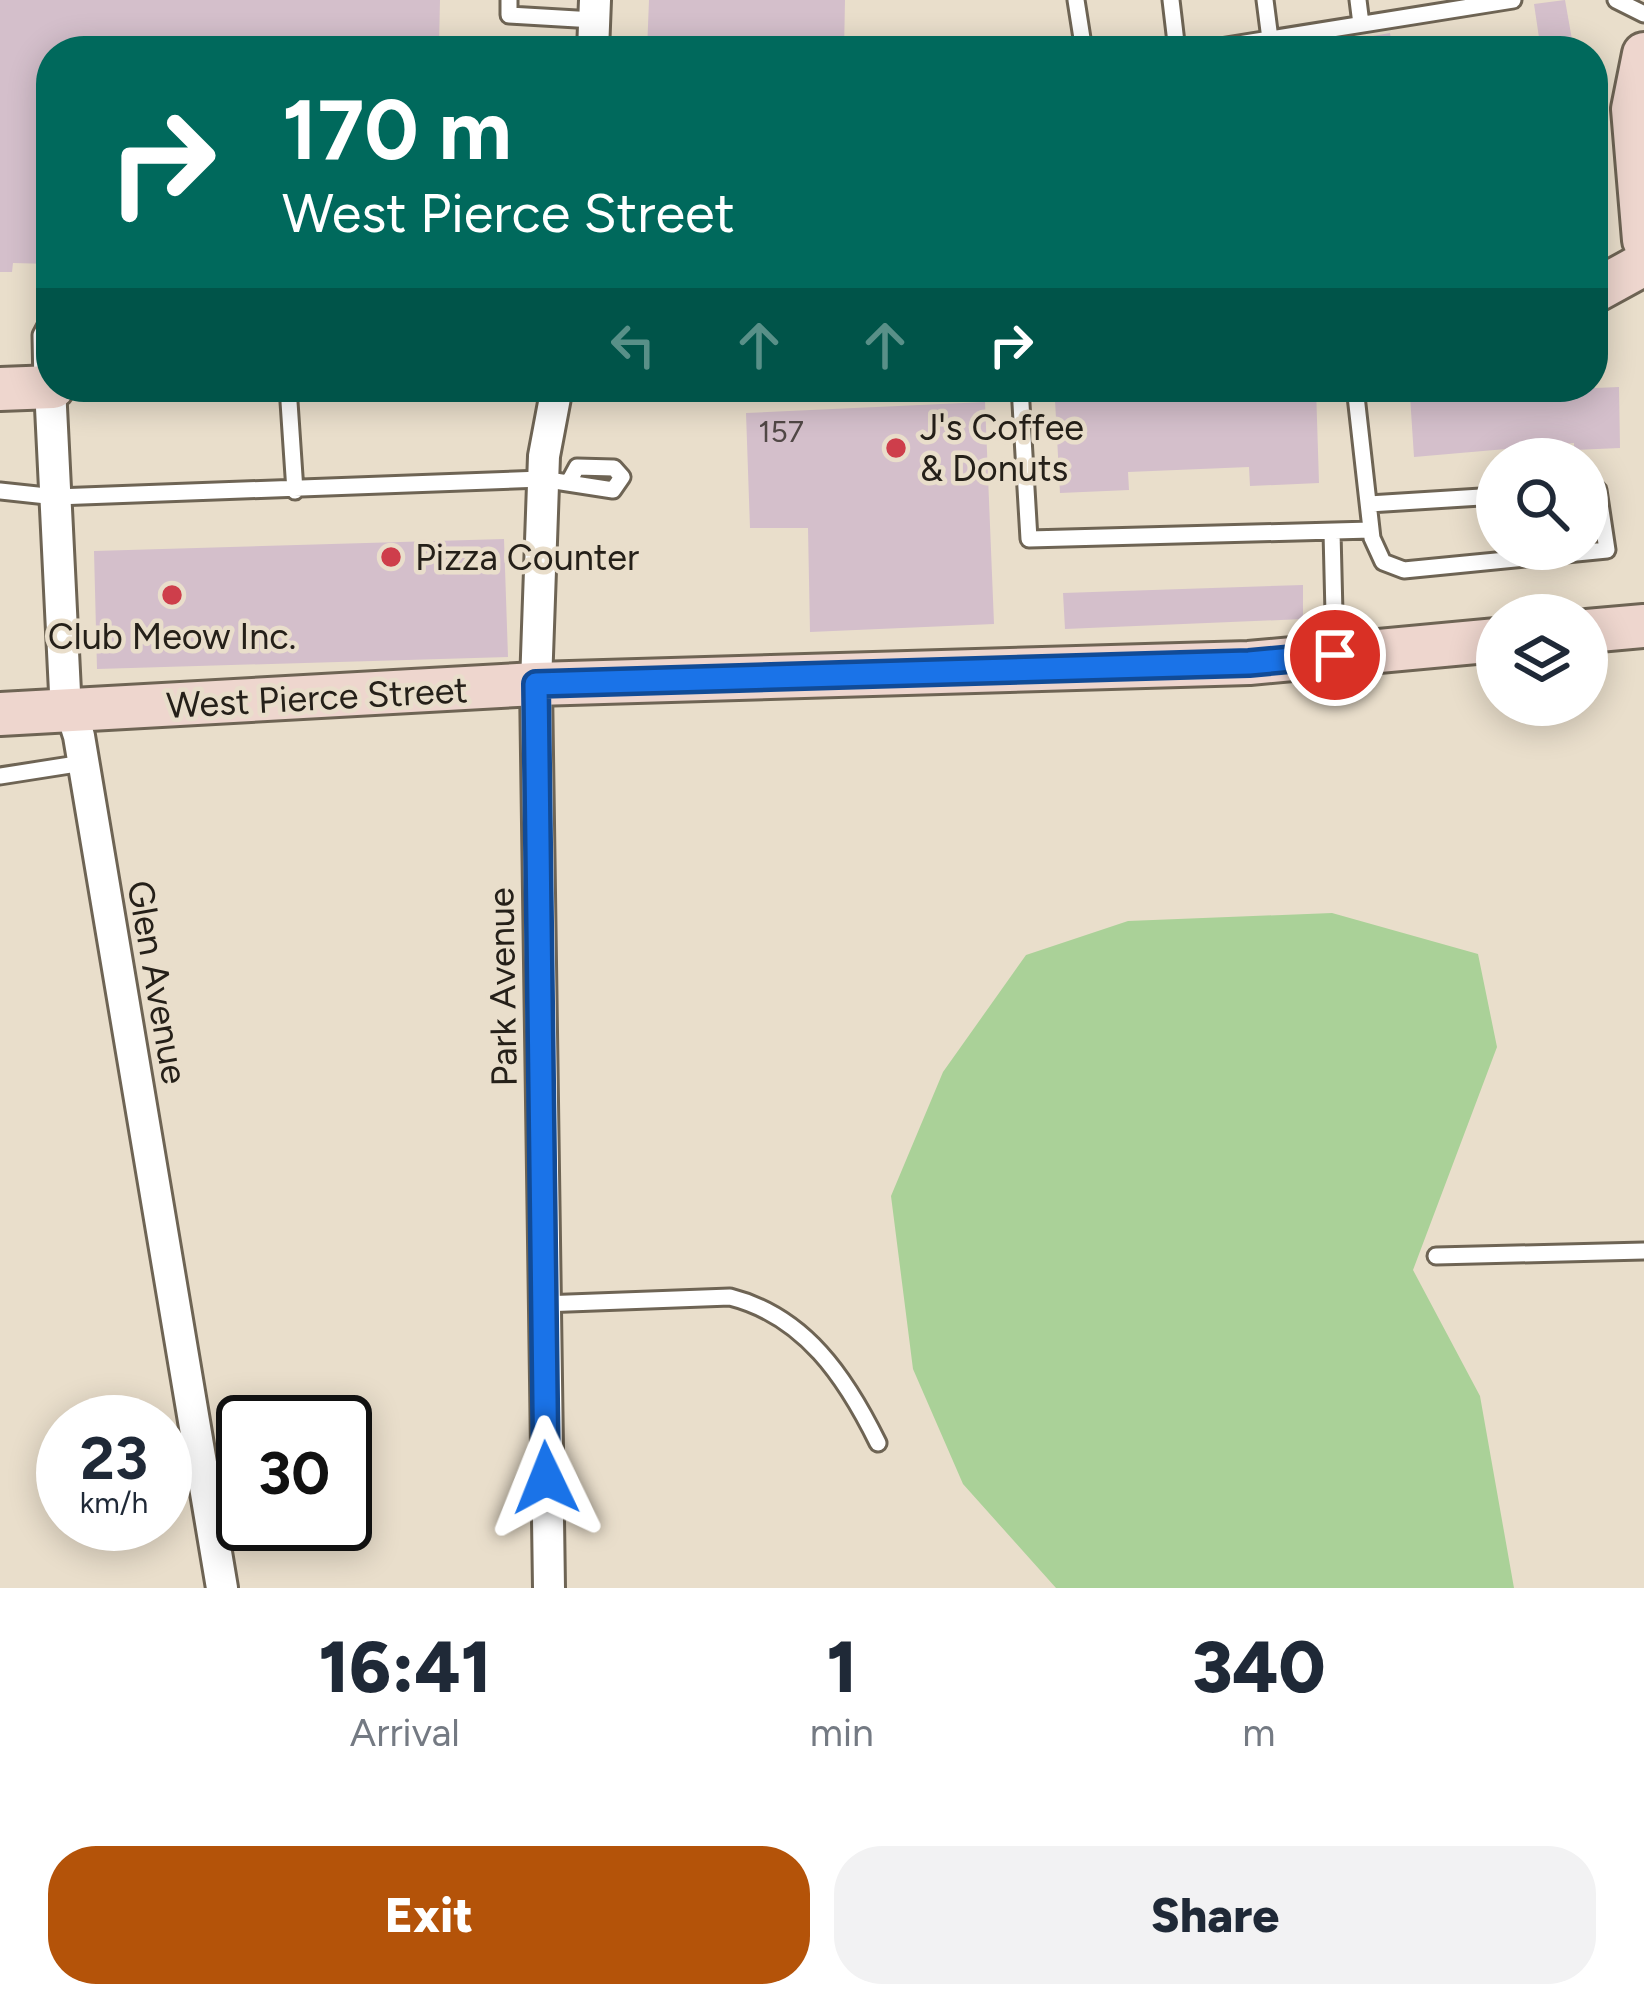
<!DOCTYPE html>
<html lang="en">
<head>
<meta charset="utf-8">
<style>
  body { margin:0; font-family:Figtree,sans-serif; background:#f2f2f3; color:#1f2937; height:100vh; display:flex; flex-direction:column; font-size:45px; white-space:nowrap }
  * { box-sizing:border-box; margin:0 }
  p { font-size:39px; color:#747a83 }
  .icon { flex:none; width:66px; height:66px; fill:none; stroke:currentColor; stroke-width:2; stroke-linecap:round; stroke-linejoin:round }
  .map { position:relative; height:1588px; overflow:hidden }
  .drawer { display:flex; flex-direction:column; background:#fff; flex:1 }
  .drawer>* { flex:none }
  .hud { position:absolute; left:36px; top:36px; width:1572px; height:366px; border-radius:48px; box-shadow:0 6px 30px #0003; background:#00695c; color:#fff; overflow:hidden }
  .tools { position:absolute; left:1476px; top:438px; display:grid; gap:24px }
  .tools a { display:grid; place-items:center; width:132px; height:132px; border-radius:50%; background:#fff; box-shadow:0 6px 30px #0003; font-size:60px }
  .speed { position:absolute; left:36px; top:1395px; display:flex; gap:24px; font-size:60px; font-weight:700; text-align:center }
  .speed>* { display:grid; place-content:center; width:156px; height:156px; border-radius:50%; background:#fff; box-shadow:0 6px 30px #0003; line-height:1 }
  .speed small { font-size:30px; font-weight:400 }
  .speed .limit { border:6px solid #111; border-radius:18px; background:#fff; color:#111 }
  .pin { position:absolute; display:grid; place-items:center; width:102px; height:102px; color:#fff; margin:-51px; border:6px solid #fff; border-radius:50%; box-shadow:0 3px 12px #0007 }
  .me { position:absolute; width:132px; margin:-66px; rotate:358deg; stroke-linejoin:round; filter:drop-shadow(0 0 9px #0008) }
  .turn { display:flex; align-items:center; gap:42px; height:252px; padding:0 48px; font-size:54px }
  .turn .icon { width:156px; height:156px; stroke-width:2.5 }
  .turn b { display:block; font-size:84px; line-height:102px }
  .lanes { display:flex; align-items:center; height:114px; padding:0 48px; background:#0003; justify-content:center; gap:60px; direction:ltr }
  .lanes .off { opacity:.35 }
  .eta { display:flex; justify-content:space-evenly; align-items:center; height:204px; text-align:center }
  .eta b { font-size:72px; font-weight:800; line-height:84px }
  .button { display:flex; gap:24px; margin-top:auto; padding:24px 48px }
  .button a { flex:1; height:138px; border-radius:48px; background:#b45309; color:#fff; font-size:48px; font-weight:800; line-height:138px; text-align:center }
  .button a+a { background:#f2f2f3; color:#1f2937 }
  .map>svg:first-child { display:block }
  .green { fill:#aad198 }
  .building { fill:#d4bfcb }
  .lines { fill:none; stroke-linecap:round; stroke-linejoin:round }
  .service-casing { stroke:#6e6454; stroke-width:21 }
  .minor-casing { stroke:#6e6454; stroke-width:36 }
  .secondary-casing { stroke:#6e6454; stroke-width:48 }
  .service { stroke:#fff; stroke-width:15 }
  .minor { stroke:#fff; stroke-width:30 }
  .secondary { stroke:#eed6ce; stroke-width:42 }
  .route-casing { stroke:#114b97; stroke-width:30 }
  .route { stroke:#1a73e8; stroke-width:21 }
  .poi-dot { fill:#ce3e4b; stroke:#e9decb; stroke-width:4.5 }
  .labels { text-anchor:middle; stroke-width:9; stroke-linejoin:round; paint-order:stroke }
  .number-label { font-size:30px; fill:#514846 }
  .poi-label { font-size:36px; fill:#252019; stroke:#e9decb; text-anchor:start }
  .street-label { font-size:36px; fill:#252019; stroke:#e9decb }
</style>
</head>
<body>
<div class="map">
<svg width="1644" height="1588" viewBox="0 0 1644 1588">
  <rect width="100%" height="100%" fill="#e9decb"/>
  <path class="green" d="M1332 913 1478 954 1497 1047 1413 1270 1480 1396 1514 1588H1056L963 1484 913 1369 891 1196 943 1072 1026 955 1128 921Z"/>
  <path class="building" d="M0 0H440L439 45 523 51H51V264L13 263 12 272H0Z
    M649 0H845L844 51H647Z
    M1565 0 1574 51H1541L1534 4Z
    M1390 33 1393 51H1358L1356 39Z
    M1619 387 1620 448 1574 450V443L1414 457 1410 396Z
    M1316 388 1319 483 1250 486 1249 467 1128 472 1129 490 1060 493 1055 400Z
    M985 402 994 624 810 632 808 528H750L746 413Z
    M504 539 508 657 97 669 94 551Z
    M1303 585V619L1065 629 1063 593Z"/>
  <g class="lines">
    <g class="service-casing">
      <path id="service" d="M509 0V15L594 20
        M1076 0 1084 51
        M1171 0 1177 51
        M1265 0 1270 39
        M1358 0 1361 24
        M1616 0 1644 14
        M1195 51 1513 0
        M42 387 41 335 51 316
        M288 387 295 491
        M1020 387 1029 539 1371 530
        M1355 387 1372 538 1383 562 1404 570 1607 550 1598 490 1587 491
        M0 491 56 497 542 479 613 490 622 477 614 468 577 467 570 480
        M1369 504 1497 496
        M1332 532 1335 654
        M0 776 83 763
        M1436 1256 1644 1251
        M542 1304 730 1297C805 1316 846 1378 878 1443"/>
    </g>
    <g class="minor-casing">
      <path id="minor" d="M593 51 595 0
        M50 387 65 692 79 736 222 1588
        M549 1588 536 684 544 456 557 387"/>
    </g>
    <g class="secondary-casing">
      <path id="secondary" d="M1644 54 1633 109 1644 240
        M1593 292 1644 264
        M0 389 53 387
        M1587 631 1644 626
        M0 714 536 684 1249 663 1497 640"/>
    </g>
    <use href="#service" class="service"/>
    <use href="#minor" class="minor"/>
    <use href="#secondary" class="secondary"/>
  </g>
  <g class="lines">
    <g class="route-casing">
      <path id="route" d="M546 1478 536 684 1249 663 1335 655"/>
    </g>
    <use href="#route" class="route"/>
  </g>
  <g class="poi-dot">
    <circle cx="896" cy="448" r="12"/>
    <circle cx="391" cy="557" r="12"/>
    <circle cx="172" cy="595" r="12"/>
  </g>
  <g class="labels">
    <g class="number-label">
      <text x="781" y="442">157</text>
    </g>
    <g class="poi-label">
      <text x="920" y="440">J's Coffee<tspan x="920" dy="41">&amp; Donuts</tspan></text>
      <text x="415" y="570">Pizza Counter</text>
      <text x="172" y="649" text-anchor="middle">Club Meow Inc.</text>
    </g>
    <g class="street-label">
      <text transform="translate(317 697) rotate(-3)" y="13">West Pierce Street</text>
      <text transform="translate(158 982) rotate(80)" y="13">Glen Avenue</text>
      <text transform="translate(502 987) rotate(-91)" y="13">Park Avenue</text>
    </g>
  </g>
</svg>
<div class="tools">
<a><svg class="icon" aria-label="search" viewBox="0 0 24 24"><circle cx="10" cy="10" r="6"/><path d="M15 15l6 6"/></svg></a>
<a><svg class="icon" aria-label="layers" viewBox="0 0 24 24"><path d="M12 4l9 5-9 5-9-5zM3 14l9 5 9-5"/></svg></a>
</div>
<div class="speed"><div>23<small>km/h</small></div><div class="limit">30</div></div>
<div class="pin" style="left:1335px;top:655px;background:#d93025"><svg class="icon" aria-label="arrive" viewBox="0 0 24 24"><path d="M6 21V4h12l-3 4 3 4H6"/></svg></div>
<svg class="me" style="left:546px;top:1478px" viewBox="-20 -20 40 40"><path d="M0-17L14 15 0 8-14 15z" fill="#1a73e8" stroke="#fff" stroke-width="4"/></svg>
<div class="hud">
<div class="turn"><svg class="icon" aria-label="right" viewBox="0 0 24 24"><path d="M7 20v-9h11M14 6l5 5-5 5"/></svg><div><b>170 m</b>West Pierce Street</div></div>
<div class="lanes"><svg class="icon off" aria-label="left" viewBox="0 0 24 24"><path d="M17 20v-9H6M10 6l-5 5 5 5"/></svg><svg class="icon off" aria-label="ahead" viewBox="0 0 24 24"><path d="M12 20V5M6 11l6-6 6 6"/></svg><svg class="icon off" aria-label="ahead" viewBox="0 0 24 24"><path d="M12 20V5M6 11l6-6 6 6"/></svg><svg class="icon" aria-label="right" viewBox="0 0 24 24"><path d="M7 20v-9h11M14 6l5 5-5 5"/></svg></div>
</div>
</div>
<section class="drawer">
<div class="eta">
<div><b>16:41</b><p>Arrival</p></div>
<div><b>1</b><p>min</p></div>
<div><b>340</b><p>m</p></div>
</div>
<div class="button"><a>Exit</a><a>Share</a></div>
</section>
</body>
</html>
